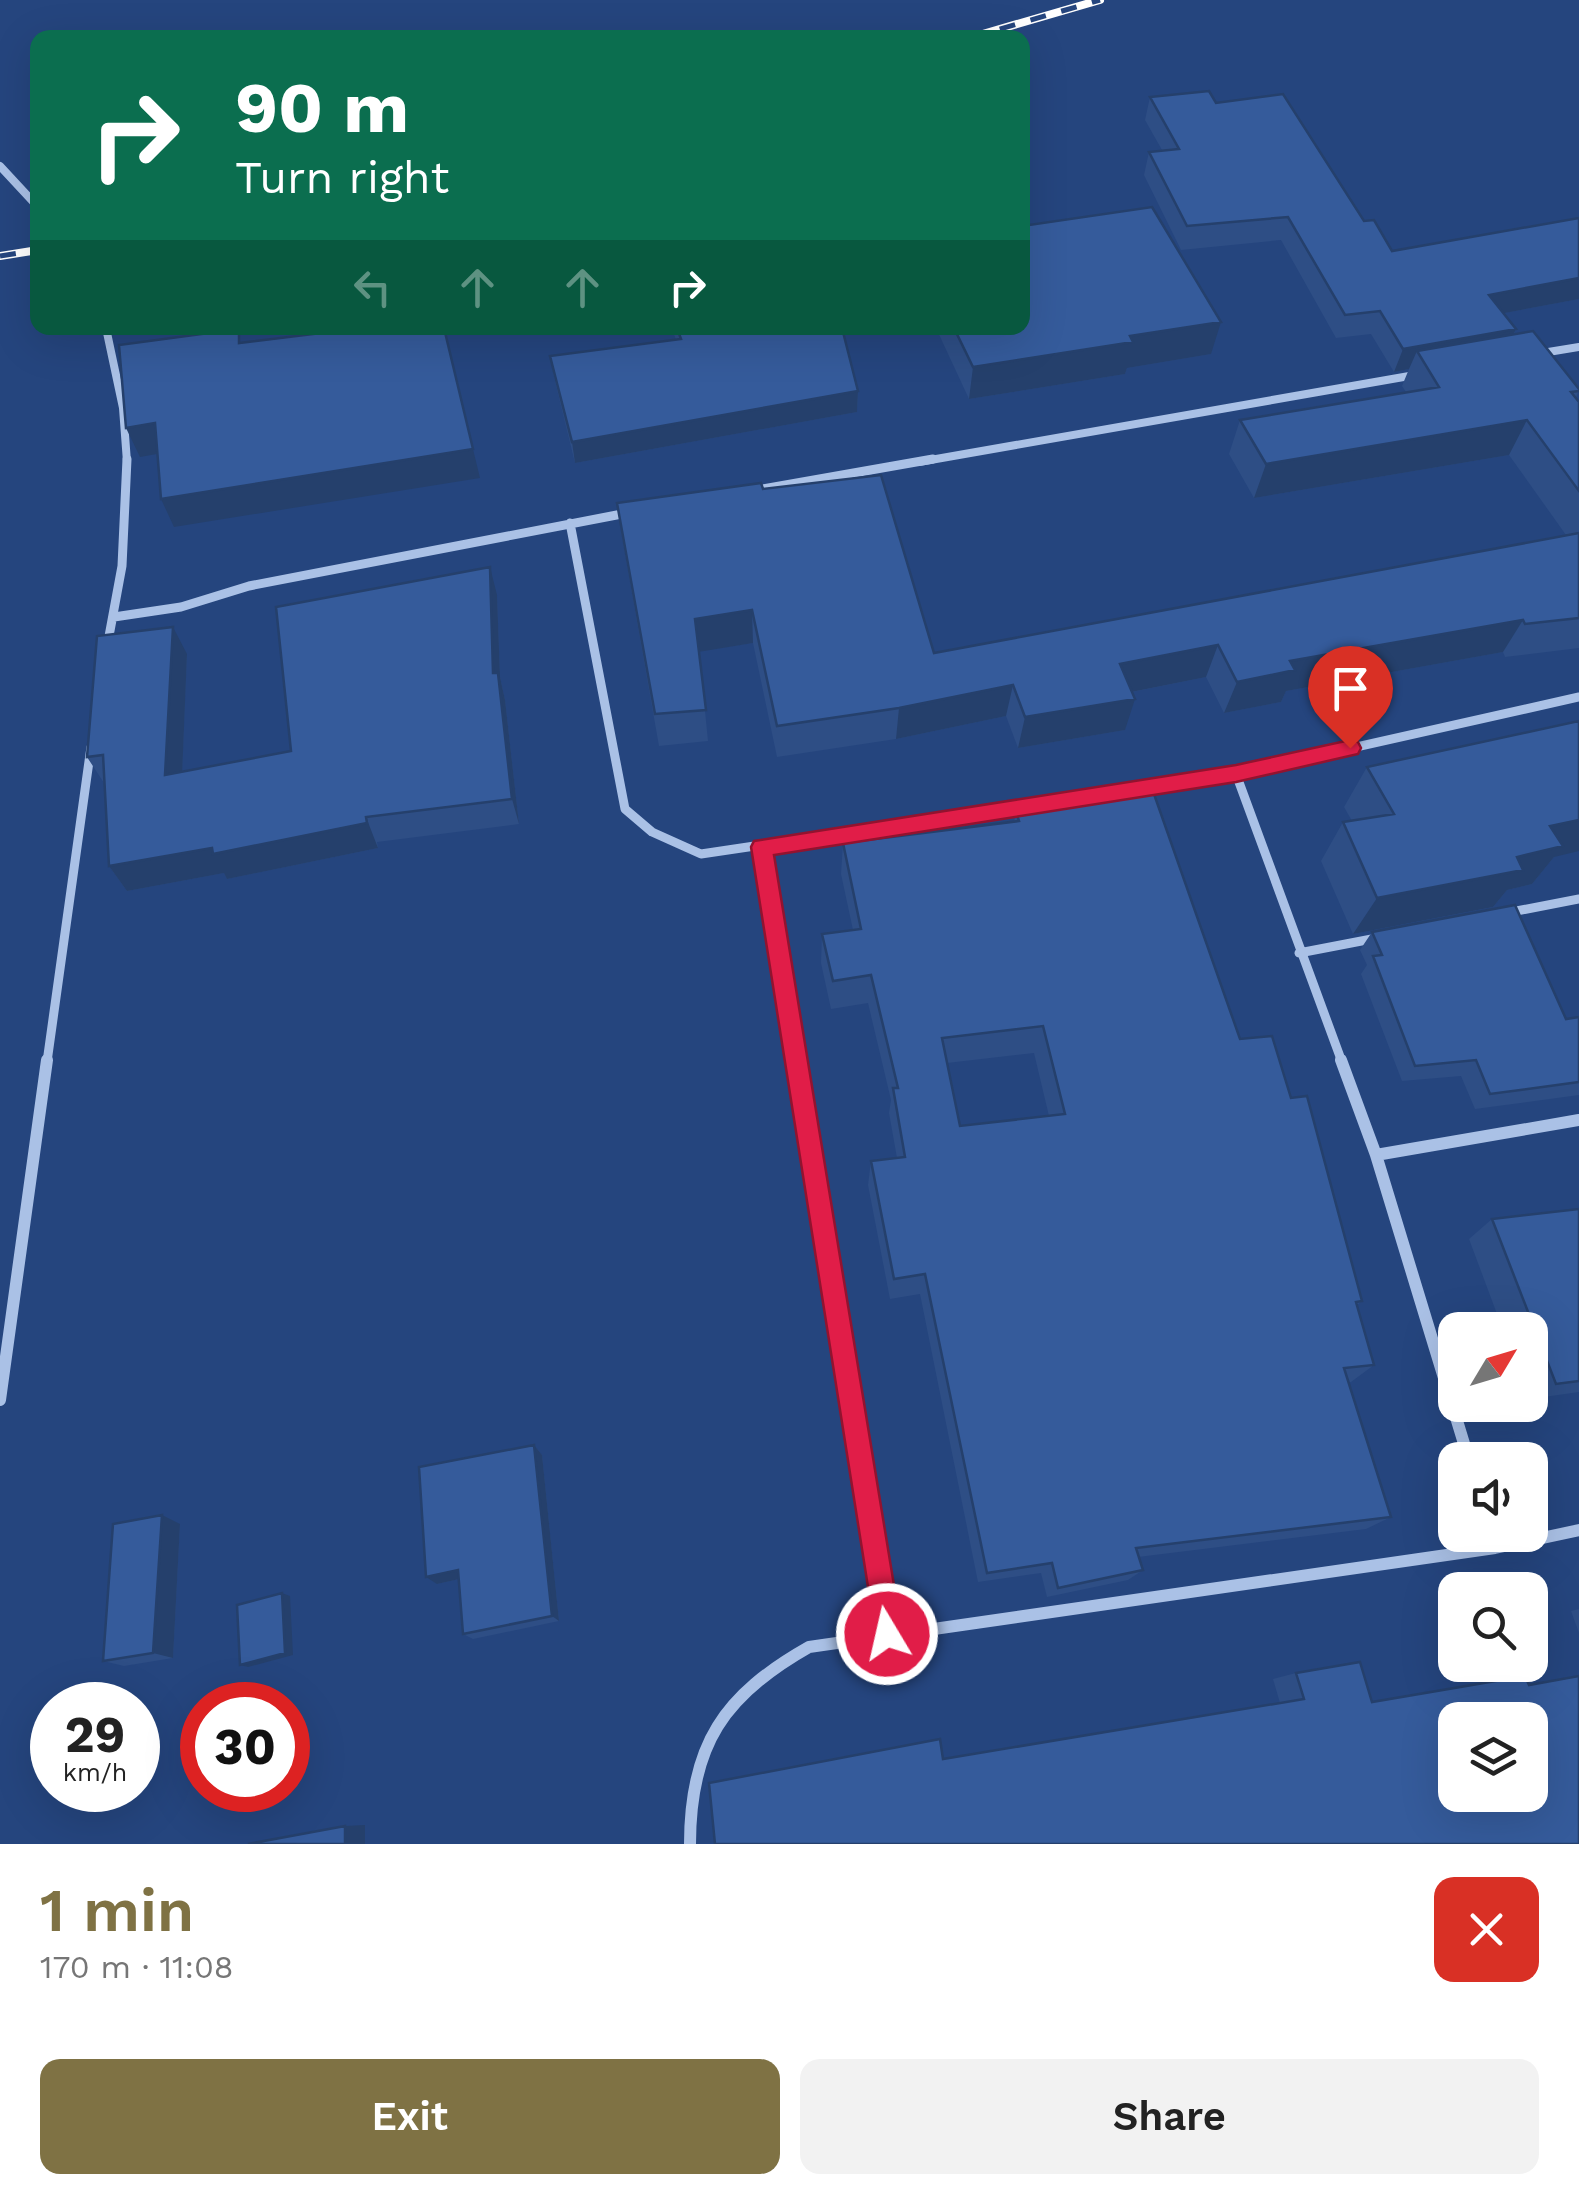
<!DOCTYPE html>
<html lang="en">
<head>
<meta charset="utf-8">
<style>
  body { margin:0; font-family:"Work Sans",sans-serif; background:#f2f2f2; color:#222; height:100vh; display:flex; flex-direction:column; font-size:38px; white-space:nowrap }
  * { box-sizing:border-box; margin:0 }
  p { font-size:32px; color:#767676 }
  .icon { flex:none; width:55px; height:55px; fill:none; stroke:currentColor; stroke-width:2; stroke-linecap:round; stroke-linejoin:round }
  .map { position:relative; height:1844px; overflow:hidden }
  .details { display:flex; flex-direction:column; background:#fff; flex:1 }
  .details>* { flex:none }
  .hud { position:absolute; left:30px; top:30px; width:1000px; height:305px; border-radius:20px; box-shadow:0 10px 40px #0002; background:#0b6e4f; color:#fff; overflow:hidden }
  .needle { width:65px; rotate:52deg }
  .fabs { position:absolute; left:1438px; top:1312px; display:grid; gap:20px }
  .fabs a { display:grid; place-items:center; width:110px; height:110px; border-radius:20px; background:#fff; box-shadow:0 10px 40px #0002; font-size:50px }
  .speed { position:absolute; left:30px; top:1682px; display:flex; gap:20px; font-size:50px; font-weight:700; text-align:center }
  .speed>* { display:grid; place-content:center; width:130px; height:130px; border-radius:50%; background:#fff; box-shadow:0 10px 40px #0002; line-height:1 }
  .speed small { font-size:25px; font-weight:400 }
  .speed .limit { border:15px solid #d22; background:#fff; color:#111 }
  .pin { position:absolute; display:grid; place-items:center; width:85px; height:85px; color:#fff; margin:-102px -42px; border-radius:50% 50% 50% 0; rotate:-45deg; box-shadow:0 0 10px #0007 }
  .pin .icon { rotate:45deg }
  .me { position:absolute; width:110px; margin:-55px; rotate:351deg; stroke-linejoin:round; filter:drop-shadow(0 0 8px #0008) }
  .turn { display:flex; align-items:center; gap:35px; height:210px; padding:0 40px; font-size:45px }
  .turn .icon { width:130px; height:130px; stroke-width:2.5 }
  .turn b { display:block; font-size:70px; line-height:85px }
  .lanes { display:flex; align-items:center; height:95px; padding:0 40px; background:#0003; justify-content:center; gap:50px; direction:ltr }
  .lanes .off { opacity:.35 }
  .round { display:grid; place-items:center; flex:none; width:105px; height:105px; border-radius:20px; background:#f2f2f2 }
  .overview { display:flex; align-items:center; justify-content:space-between; height:170px; padding:0 40px }
  h1 { font-size:60px; font-weight:600; line-height:75px; color:#7f7244 }
  .button { display:flex; gap:20px; margin-top:auto; padding:20px 40px }
  .button a { flex:1; height:115px; border-radius:20px; background:#7f7244; color:#fff; font-size:40px; font-weight:600; line-height:115px; text-align:center }
  .button a+a { background:#f2f2f2; color:#222 }
  .map>svg:first-child { display:block }
  .lines { fill:none; stroke-linecap:round; stroke-linejoin:round }
  .street-far2 { stroke:#aac1e6; stroke-width:8 }
  .street-far1 { stroke:#aac1e6; stroke-width:9 }
  .street { stroke:#aac1e6; stroke-width:12 }
  .rail-casing { stroke:#fff; stroke-width:8 }
  .rail { stroke:#25457e; stroke-width:5; stroke-dasharray:16; stroke-linecap:butt }
  .wall { fill:#2e4e85; fill-rule:evenodd }
  .shaded-wall { fill:#25406c }
  .building { fill:#355b9b; stroke:#25406c; stroke-width:2.5; fill-rule:evenodd }
  .route { fill:#e11d48; stroke:#92132f; stroke-width:2.5 }
</style>
</head>
<body>
<div class="map">
<svg width="1579" height="1844" viewBox="0 0 1579 1844">
  <rect width="100%" height="100%" fill="#25457e"/>
  <g class="lines">
    <path class="street-far2" d="M0 166 38 207
      M106 328 123 408 127 462
      M1536 354 1579 347
      M919 462 1415 375"/>
    <path class="street-far1" d="M757 490 933 459
      M570 523 625 809 652 832 701 854 1236 774 1579 697
      M114 617 181 607 249 586 632 512
      M107 647 122 566 127 459
      M1236 774 1342 1062
      M762 847 796 1062
      M1506 913 1579 899
      M1299 953 1377 938
      M47 1062 91 747"/>
    <path class="street" d="M796 1060 887 1634
      M1341 1060 1376 1155 1469 1460
      M1376 1155 1579 1120
      M0 1400 47 1060
      M690 1844C690 1745 724 1695 809 1647L1495 1548 1579 1530"/>
    <g class="rail-casing">
      <path id="rail" d="M969 38 1100 0
        M0 256 38 250"/>
    </g>
    <use href="#rail" class="rail"/>
  </g>
  <path class="wall" d="M1150 97 1216 103 1364 221 1392 251 1579 299 1504 313 1516 329 1514 334 1579 389 1576 398 1579 402V648L1505 657 1503 652 1286 691 1281 702 1224 713 1206 677 1132 692 1125 730 1018 748 1006 716 896 739 777 757 753 643 699 651 708 741 659 746 622 537 617 503 763 489 934 653 1566 535 1509 455 1254 498 1229 454 1240 420 1406 392 1402 386 1409 369 1394 372 1371 334 1336 338 1281 240 1181 250 1144 175 1149 152 1162 150 1145 120Z
    M672 328H842L858 391 857 412 575 463 554 377 550 356 676 340Z
    M936 328H1022L1211 354 1127 368 1125 374 969 399Z
    M497 595 500 677 505 700 519 824 377 842 378 848 227 879 224 873 127 891 109 866 104 783 87 757 187 654 182 772 291 751Z
    M1367 767 1554 857 1532 884 1507 890 1493 907 1353 934 1321 861 1343 822 1352 821 1344 807Z
    M1016 812 1240 1039 1291 1098 1362 1301 1357 1305 1374 1365 1351 1382 1348 1383 1391 1517 1366 1529 1138 1557 1143 1570 1128 1580 1047 1597 1041 1573 978 1582 920 1294 890 1299 868 1185 871 1161 897 1158 889 1113 891 1100 868 1003 831 1009 821 963 822 934 853 930 841 874 843 843 1014 822ZM1034 1053 1049 1116 960 1126 947 1063Z
    M1372 932 1566 1019 1579 1017V1095L1475 1109 1461 1076 1402 1081 1361 974 1367 965 1360 950Z
    M1579 1209V1392L1530 1399V1330H1503L1469 1239 1492 1219Z
    M534 1445 542 1455 559 1621 473 1639 463 1634 459 1579 437 1584Z
    M180 1524 173 1658 124 1666 103 1661Z
    M1579 1609V1633L1571 1611Z
    M1296 1673 1372 1702 1528 1685 1579 1675V1844L943 1759 1280 1703 1273 1679Z"/>
  <path class="shaded-wall" d="M1579 278V299L1478 318 1489 295Z
    M1221 322 1211 354 1127 368 1125 374 969 399 973 367 1130 336Z
    M1516 329 1505 352 1417 351 1409 369 1394 372 1403 349Z
    M858 391 857 412 575 463 572 442Z
    M1527 420 1509 455 1254 498 1266 464Z
    M155 423 168 452 140 457 126 428Z
    M473 449 480 478 174 527 161 499Z
    M490 567 497 595 500 677 505 700 519 824 512 799 493 673Z
    M752 610 753 643 698 652 695 619Z
    M1523 620 1503 652 1286 691 1281 702 1224 713 1237 682 1290 661Z
    M173 627 187 654 181 801 165 775Z
    M1218 645 1206 677 1111 696 1120 664Z
    M1013 685 1006 716 896 739 899 708Z
    M1135 699 1125 730 1018 748 1025 717Z
    M366 817 378 848 227 879 224 873 127 891 109 866 212 848Z
    M1579 820V851L1554 857 1532 884 1507 890 1493 907 1353 934 1377 898 1517 857 1550 826Z
    M534 1445 542 1455 559 1621 552 1616Z
    M162 1515 180 1524 173 1658 153 1653Z
    M458 1570 468 1577 437 1584 426 1577Z
    M282 1593 290 1596 293 1655 248 1667 240 1665Z
    M365 1825V1844H345V1826Z"/>
  <path class="building" d="M1209 91 1216 103 1283 94 1364 221 1374 220 1392 251 1579 218V278L1489 295 1516 329 1403 349 1380 311 1345 315 1288 217 1187 226 1149 152 1179 149 1150 97Z
    M1152 207 1221 322 1130 336 1133 342 973 367 954 328H1022V226Z
    M362 328H444L473 449 161 499 155 423 126 428 119 345 239 329V343Z
    M677 328H842L858 391 572 442 550 356 681 339Z
    M1533 331 1579 389V391L1571 392 1579 402V491L1527 420 1266 464 1240 420 1439 387 1417 351Z
    M881 475 934 653 1579 533V618L1525 624 1523 620 1290 661 1295 670 1237 682 1218 645 1120 664 1135 699 1025 717 1013 685 899 708 777 726 752 610 695 619 706 710 655 714 617 503 761 483 763 489Z
    M490 567 493 673H498L512 799 366 817 367 823 213 854 212 848 109 866 103 755 87 757 97 636 173 627 165 775 291 751 276 607Z
    M1579 721V820L1550 826 1563 846 1517 857 1523 870 1377 898 1343 822 1394 814 1367 767Z
    M1154 794 1240 1039 1272 1036 1291 1098 1307 1096 1362 1301 1356 1302 1374 1365 1344 1368 1391 1517 1136 1548 1143 1570 1058 1588 1052 1563 987 1573 925 1274 894 1279 871 1161 905 1157 893 1088H898L871 975 833 981 822 934 861 929 843 843 1019 821 1016 812ZM1043 1026 1065 1114 960 1126 942 1038Z
    M1515 905 1566 1019 1579 1017V1082L1490 1094 1476 1060 1415 1066 1373 956 1382 955 1372 932Z
    M1579 1209V1381L1556 1384 1492 1219Z
    M534 1445 552 1616 463 1634 458 1570 426 1577 419 1467Z
    M162 1515 153 1653 103 1661 113 1524Z
    M282 1593 285 1653 240 1665 237 1605Z
    M1360 1662 1372 1702 1525 1676 1529 1685 1579 1676V1844H715L709 1783 940 1739 943 1759 1304 1699 1296 1673ZM1455 1720H1530V1795H1455Z
    M345 1826V1844H248Z"/>
  <path class="route" d="M1350 740 1358 742 1361 748 1358 754 1236 782 774 855 902 1634 897 1644 887 1649 877 1644 751 847 754 841 1236 765Z"/>
</svg>
<div class="fabs">
<a><svg class="needle" viewBox="-14 -14 28 28"><path d="M0-13l5 13h-10z" fill="#e53935"/><path d="M0 13l5-13h-10z" fill="#767676"/></svg></a>
<a><svg class="icon" aria-label="sound" viewBox="0 0 24 24"><path d="M4 9h4l5-4v14l-5-4H4zM17 9q2 3 0 6"/></svg></a>
<a><svg class="icon" aria-label="search" viewBox="0 0 24 24"><circle cx="10" cy="10" r="6"/><path d="M15 15l6 6"/></svg></a>
<a><svg class="icon" aria-label="layers" viewBox="0 0 24 24"><path d="M12 4l9 5-9 5-9-5zM3 14l9 5 9-5"/></svg></a>
</div>
<div class="speed"><div>29<small>km/h</small></div><div class="limit">30</div></div>
<div class="pin" style="left:1350px;top:748px;background:#d93025"><svg class="icon" aria-label="arrive" viewBox="0 0 24 24"><path d="M6 21V4h12l-3 4 3 4H6"/></svg></div>
<svg class="me" style="left:887px;top:1634px" viewBox="-20 -20 40 40"><circle r="17" fill="#e11d48" stroke="#fff" stroke-width="3"/><path d="M0-11L8 9 0 5-8 9z" fill="#fff"/></svg>
<div class="hud">
<div class="turn"><svg class="icon" aria-label="right" viewBox="0 0 24 24"><path d="M7 20v-9h11M14 6l5 5-5 5"/></svg><div><b>90 m</b>Turn right</div></div>
<div class="lanes"><svg class="icon off" aria-label="left" viewBox="0 0 24 24"><path d="M17 20v-9H6M10 6l-5 5 5 5"/></svg><svg class="icon off" aria-label="ahead" viewBox="0 0 24 24"><path d="M12 20V5M6 11l6-6 6 6"/></svg><svg class="icon off" aria-label="ahead" viewBox="0 0 24 24"><path d="M12 20V5M6 11l6-6 6 6"/></svg><svg class="icon" aria-label="right" viewBox="0 0 24 24"><path d="M7 20v-9h11M14 6l5 5-5 5"/></svg></div>
</div>
</div>
<section class="details">
<div class="overview"><div><h1>1 min</h1><p>170 m · 11:08</p></div><a class="round" style="background:#d93025;color:#fff"><svg class="icon" aria-label="close" viewBox="0 0 24 24"><path d="M6 6l12 12M18 6L6 18"/></svg></a></div>
<div class="button"><a>Exit</a><a>Share</a></div>
</section>
</body>
</html>
